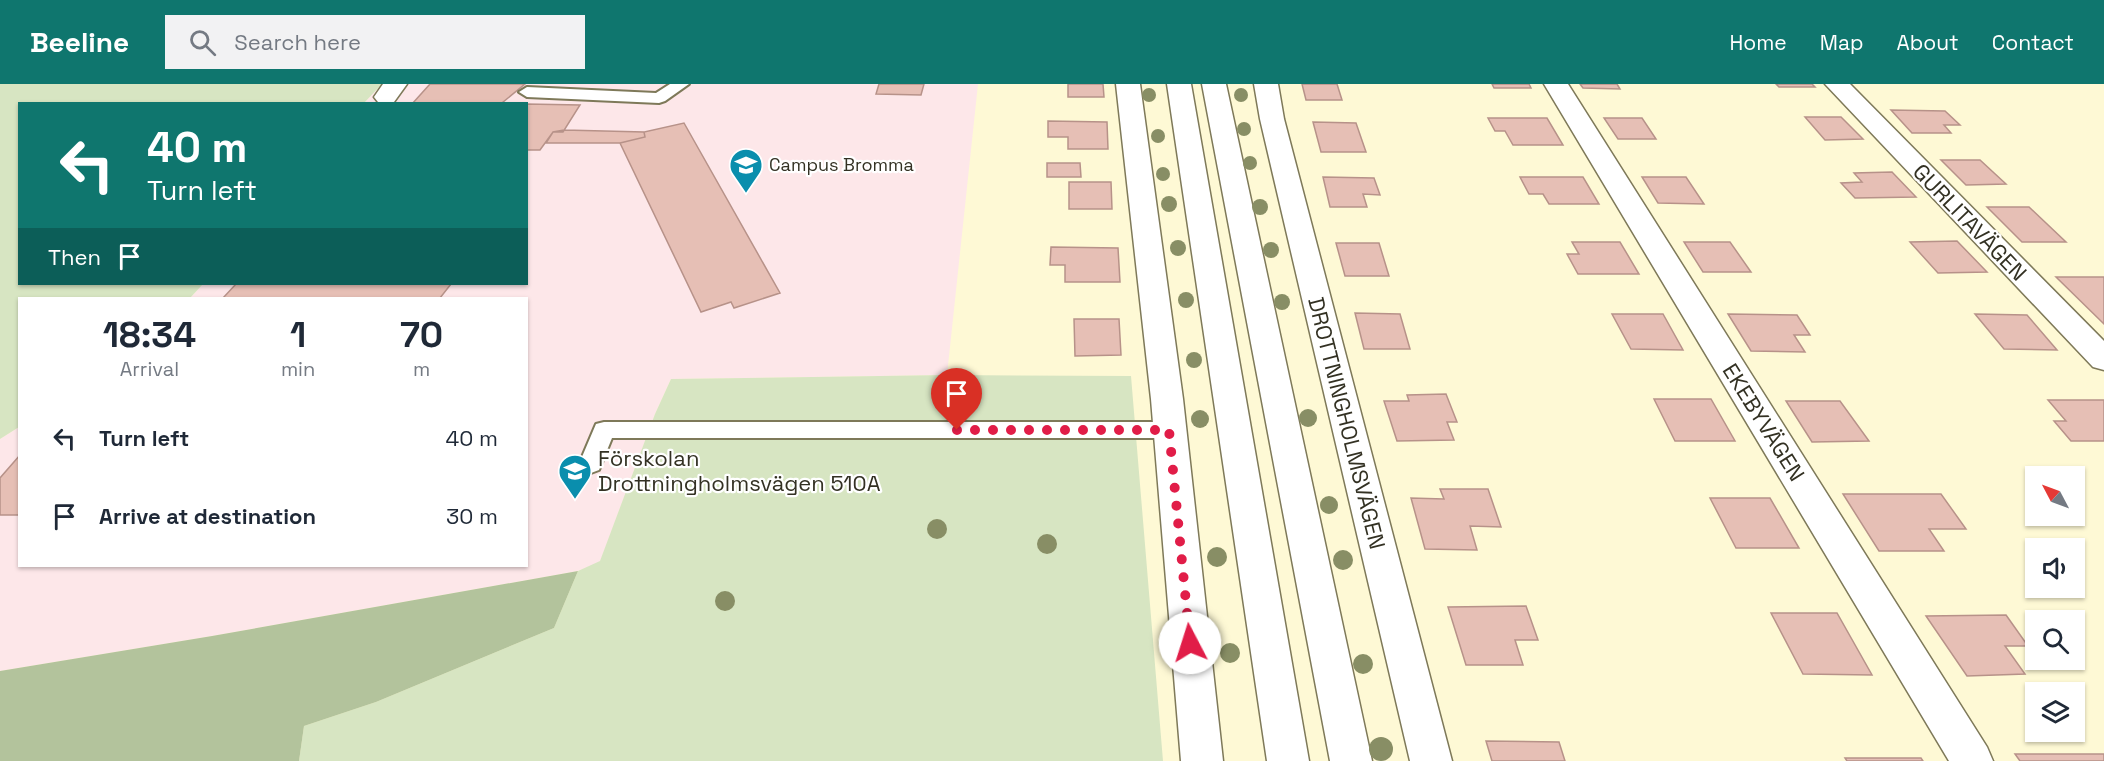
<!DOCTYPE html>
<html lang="en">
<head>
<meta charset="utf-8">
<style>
  body { margin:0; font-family:"Space Grotesk",sans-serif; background:#f2f2f3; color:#1f2937; height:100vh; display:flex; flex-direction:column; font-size:22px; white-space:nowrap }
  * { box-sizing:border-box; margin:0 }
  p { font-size:20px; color:#747a83 }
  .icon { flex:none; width:33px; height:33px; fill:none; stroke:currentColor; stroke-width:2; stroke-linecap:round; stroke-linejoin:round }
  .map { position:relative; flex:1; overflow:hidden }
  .details { position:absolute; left:18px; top:213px; width:510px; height:270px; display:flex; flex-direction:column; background:#fff; border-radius:0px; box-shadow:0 2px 4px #0004 }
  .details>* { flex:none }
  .banner { position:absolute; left:18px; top:18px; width:510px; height:183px; border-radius:0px; box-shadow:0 2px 4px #0004; background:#0f766e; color:#fff; overflow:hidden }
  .needle { width:39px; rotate:311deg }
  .controls { position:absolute; left:2025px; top:382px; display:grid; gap:12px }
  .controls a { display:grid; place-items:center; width:60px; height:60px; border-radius:0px; background:#fff; box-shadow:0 2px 4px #0004; font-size:30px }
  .pin { position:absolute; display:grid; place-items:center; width:51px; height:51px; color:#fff; margin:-62px -26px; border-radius:50% 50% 50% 0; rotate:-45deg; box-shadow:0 0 6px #0007 }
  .pin .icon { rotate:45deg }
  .me { position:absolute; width:66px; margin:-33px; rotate:355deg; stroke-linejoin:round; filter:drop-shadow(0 0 4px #0008) }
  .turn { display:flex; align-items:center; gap:21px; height:126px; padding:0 30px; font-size:27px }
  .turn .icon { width:78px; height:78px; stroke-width:2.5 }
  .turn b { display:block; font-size:42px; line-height:51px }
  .then { display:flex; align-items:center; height:57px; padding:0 30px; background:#0003; gap:12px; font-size:22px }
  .eta { display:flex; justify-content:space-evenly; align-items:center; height:102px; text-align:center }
  .eta b { font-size:36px; font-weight:700; line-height:42px }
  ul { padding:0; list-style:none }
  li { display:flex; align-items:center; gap:18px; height:78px; padding:0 30px }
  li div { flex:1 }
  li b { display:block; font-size:22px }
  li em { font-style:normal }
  header { display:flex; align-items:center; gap:36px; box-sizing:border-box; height:84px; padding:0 30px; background:#0f766e; color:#fff }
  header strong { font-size:28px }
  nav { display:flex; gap:33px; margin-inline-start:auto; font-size:21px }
  .search { width:420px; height:54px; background:#f2f2f3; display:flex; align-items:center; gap:15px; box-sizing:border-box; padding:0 21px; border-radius:0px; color:#747a83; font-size:22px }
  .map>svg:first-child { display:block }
  .education { fill:#fde7e9 }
  .green { fill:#d7e5c2 }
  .forest { fill:#b3c39c }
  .building { fill:#e6bfb5; stroke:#b79289; stroke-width:1.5 }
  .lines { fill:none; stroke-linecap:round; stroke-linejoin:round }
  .service-casing { stroke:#7e7959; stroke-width:4 }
  .minor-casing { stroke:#7e7959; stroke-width:3 }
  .secondary-casing { stroke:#7e7959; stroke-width:3 }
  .service { fill:#fff; fill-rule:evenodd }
  .minor { fill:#fff; fill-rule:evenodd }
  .secondary { fill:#fff; fill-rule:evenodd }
  .tree { fill:#888e65 }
  .route { stroke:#e11d48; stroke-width:10; stroke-dasharray:0 18 }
  .labels { text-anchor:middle; stroke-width:4.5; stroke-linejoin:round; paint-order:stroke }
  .far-poi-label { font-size:18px; fill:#333123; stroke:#fff; text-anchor:start }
  .street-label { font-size:22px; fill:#333123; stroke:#fff }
  .poi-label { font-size:22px; fill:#333123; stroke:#fff; text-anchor:start }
</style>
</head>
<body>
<header>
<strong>Beeline</strong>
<div class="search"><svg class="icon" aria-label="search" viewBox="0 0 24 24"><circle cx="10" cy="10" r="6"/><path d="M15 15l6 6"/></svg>Search here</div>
<nav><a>Home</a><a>Map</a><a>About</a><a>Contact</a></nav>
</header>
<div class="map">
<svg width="2104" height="677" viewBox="0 0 2104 677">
  <rect width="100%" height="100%" fill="#fef9d5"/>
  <path class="education" d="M382 0H978L947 291 671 295 655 330 600 478 578 487 212 552 0 587V355L19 343 20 482H526V214H190L203 200H526V20L364 19Z"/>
  <path class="green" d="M0 0H382L364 19 20 20V200H203L190 214H20L19 343 0 355Z
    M947 291 1131 292 1163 677H299L304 642 376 618 554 544 578 487 600 477 655 330 671 295Z"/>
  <path class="forest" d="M578 487 554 544 376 618 304 642 299 677H0V587L212 552Z"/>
  <path class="building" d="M430 0H525L502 19 514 20H412Z
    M879 0H924L921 11 876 10Z
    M1068 0H1103L1104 13H1068Z
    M1302 0H1337L1342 16H1306Z
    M1492 0H1529L1531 4H1494Z
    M1580 0H1617L1620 5 1583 4Z
    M1776 0H1812L1815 3H1779Z
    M526 20 580 21 563 48H553L540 66H526Z
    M1891 26 1945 27 1960 41H1944L1951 49H1912Z
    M1805 33H1841L1863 55 1825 56Z
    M1488 34H1547L1563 61H1513L1505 47H1495Z
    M1604 34H1642L1656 55H1618Z
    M1048 37 1107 38 1108 65H1068V53H1048Z
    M1313 38 1356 39 1366 68H1321Z
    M684 39 780 209 734 224 731 218 701 228 620 59 645 53 644 48Z
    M564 46 644 48 645 53 620 59H546L553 48Z
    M1941 76H1980L2006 100 1966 101Z
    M1047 79H1080L1081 93H1047Z
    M1892 88 1916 113 1855 114 1841 99 1862 98 1854 89Z
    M1323 93 1374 94 1380 111 1363 110 1367 123H1330Z
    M1520 93H1583L1599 120H1549L1543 110H1529Z
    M1642 93H1686L1704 120 1658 119Z
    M1069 98H1111L1112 125H1069Z
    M1987 123H2029L2066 158H2022Z
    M1957 157 1987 188 1938 189 1910 158Z
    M1572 158H1620L1639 190H1578L1567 170H1579Z
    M1684 158H1730L1751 188H1703Z
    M1336 159H1379L1389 192H1345Z
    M1051 163 1118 164 1120 198H1065V181H1050Z
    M2056 193H2104V240Z
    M236 200H451L440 214H223Z
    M1355 229 1400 230 1410 265H1364Z
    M1612 230H1663L1683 266 1631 265Z
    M1728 230 1797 231 1810 251H1794L1805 268 1751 267Z
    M1975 230 2027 231 2057 266 2004 265Z
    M1074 235H1119L1121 271 1075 272Z
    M1446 310 1457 338H1447L1454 356 1397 357 1384 317H1409L1407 311Z
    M1654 315H1711L1735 357H1675Z
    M2048 316H2104V357H2071L2054 337H2066Z
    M1786 317H1840L1869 357 1812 358Z
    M20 371V431H0V394Z
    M1440 405H1488L1501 443 1470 442 1477 466 1425 465 1411 414 1444 415Z
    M1843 410H1941L1966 445H1929L1944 467H1879Z
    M1710 414H1770L1799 464H1736Z
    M1526 522 1538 556H1515L1523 581H1466L1448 523Z
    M1771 529H1837L1872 591 1803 590Z
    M2006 531 2028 562H2005L2025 590 1967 592 1926 532Z
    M1486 657 1559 658 1565 677H1492Z
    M2015 670H2104V677H2020Z
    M1845 674H1921L1923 677H1847Z"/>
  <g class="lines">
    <g class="service-casing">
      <path id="service" d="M670 0H689L665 17 659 19 527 13 519 8 527 3 656 9Z
        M604 338H1169L1177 340 1180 346 1177 352 1169 354H612L599 386 591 389 583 386 579 380 596 340Z"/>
    </g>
    <g class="minor-casing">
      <path id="minor" d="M383 0H407L394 18H378L374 13Z
        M1116 0H1140L1183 315 1223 677H1181L1151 315Z
        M1254 0H1278L1284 35 1452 677H1410L1260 35Z
        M1544 0H1568L1987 663 1993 677H1949Z
        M1825 0H1850L2104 257V286L2093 283Z"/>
    </g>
    <g class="secondary-casing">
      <path id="secondary" d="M1167 0H1191L1309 677H1267Z
        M1202 0H1226L1372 677H1330Z"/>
    </g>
    <use href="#service" class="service"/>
    <use href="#minor" class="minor"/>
    <use href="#secondary" class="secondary"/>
  </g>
  <g class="tree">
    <circle cx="1149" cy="11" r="7"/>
    <circle cx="1241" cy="11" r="7"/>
    <circle cx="1244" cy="45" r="7"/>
    <circle cx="1158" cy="52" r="7"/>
    <circle cx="1250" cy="79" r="7"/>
    <circle cx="1163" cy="90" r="7"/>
    <circle cx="1169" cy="120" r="8"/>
    <circle cx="1260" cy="123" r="8"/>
    <circle cx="1178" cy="164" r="8"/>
    <circle cx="1271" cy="166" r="8"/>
    <circle cx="1186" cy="216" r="8"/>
    <circle cx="1282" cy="218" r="8"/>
    <circle cx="1194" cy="276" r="8"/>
    <circle cx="1308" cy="334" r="9"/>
    <circle cx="1200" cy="335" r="9"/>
    <circle cx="1329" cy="421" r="9"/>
    <circle cx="937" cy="445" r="10"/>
    <circle cx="1047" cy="460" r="10"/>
    <circle cx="1217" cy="473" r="10"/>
    <circle cx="1343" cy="476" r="10"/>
    <circle cx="725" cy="517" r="10"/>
    <circle cx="1230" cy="569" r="10"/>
    <circle cx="1363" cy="580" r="10"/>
    <circle cx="1381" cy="665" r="12"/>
  </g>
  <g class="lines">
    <path class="route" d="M957 346H1169L1190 559"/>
  </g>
  <defs>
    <g id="university-pin" transform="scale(1.725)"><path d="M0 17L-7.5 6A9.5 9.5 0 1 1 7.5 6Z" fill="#0a8ead" stroke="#fff"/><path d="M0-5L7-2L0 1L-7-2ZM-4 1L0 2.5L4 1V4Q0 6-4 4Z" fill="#fff"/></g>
    <g id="school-pin" transform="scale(1.725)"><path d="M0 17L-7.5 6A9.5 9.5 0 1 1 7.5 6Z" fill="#0a8ead" stroke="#fff"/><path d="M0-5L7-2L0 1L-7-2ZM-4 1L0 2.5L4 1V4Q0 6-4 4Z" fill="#fff"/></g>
  </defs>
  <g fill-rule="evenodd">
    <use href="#university-pin" x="746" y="81"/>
    <use href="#school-pin" x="575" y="387"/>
  </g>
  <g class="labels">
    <g class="far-poi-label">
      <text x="769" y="87">Campus Bromma</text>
    </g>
    <g class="street-label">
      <text transform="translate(1970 138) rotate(46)" y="8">GURLITAVÄGEN</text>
      <text transform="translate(1764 338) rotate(58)" y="8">EKEBYVÄGEN</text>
      <text transform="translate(1347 339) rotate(76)" y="8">DROTTNINGHOLMSVÄGEN</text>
    </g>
    <g class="poi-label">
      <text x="598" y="382">Förskolan<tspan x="598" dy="25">Drottningholmsvägen 510A</tspan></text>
    </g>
  </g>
</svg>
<div class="controls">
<a><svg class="needle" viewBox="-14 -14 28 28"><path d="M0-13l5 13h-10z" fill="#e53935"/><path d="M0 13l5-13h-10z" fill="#747a83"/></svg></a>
<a><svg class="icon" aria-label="sound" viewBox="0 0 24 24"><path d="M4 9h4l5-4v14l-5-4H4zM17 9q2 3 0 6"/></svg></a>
<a><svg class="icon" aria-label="search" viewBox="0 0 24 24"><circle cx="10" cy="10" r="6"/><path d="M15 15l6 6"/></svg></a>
<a><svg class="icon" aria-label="layers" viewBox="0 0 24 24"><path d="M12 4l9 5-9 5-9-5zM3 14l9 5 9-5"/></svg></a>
</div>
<div class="pin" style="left:957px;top:346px;background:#d93025"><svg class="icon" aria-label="arrive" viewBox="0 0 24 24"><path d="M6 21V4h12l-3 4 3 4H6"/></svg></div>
<svg class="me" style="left:1190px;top:559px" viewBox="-20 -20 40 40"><circle r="19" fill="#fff"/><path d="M0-13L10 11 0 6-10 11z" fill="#e11d48"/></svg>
<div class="banner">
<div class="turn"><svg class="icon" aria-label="left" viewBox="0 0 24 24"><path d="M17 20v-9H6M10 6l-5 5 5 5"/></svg><div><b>40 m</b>Turn left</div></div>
<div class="then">Then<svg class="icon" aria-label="arrive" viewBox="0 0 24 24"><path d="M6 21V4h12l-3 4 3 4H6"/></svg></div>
</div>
<section class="details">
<div class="eta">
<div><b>18:34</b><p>Arrival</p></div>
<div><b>1</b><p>min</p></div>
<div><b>70</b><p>m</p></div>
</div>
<ul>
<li><svg class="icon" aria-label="left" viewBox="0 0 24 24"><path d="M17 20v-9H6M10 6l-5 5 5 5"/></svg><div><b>Turn left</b></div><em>40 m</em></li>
<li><svg class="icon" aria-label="arrive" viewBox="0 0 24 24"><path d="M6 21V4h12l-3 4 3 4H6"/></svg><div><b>Arrive at destination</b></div><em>30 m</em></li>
</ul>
</section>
</div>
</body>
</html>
